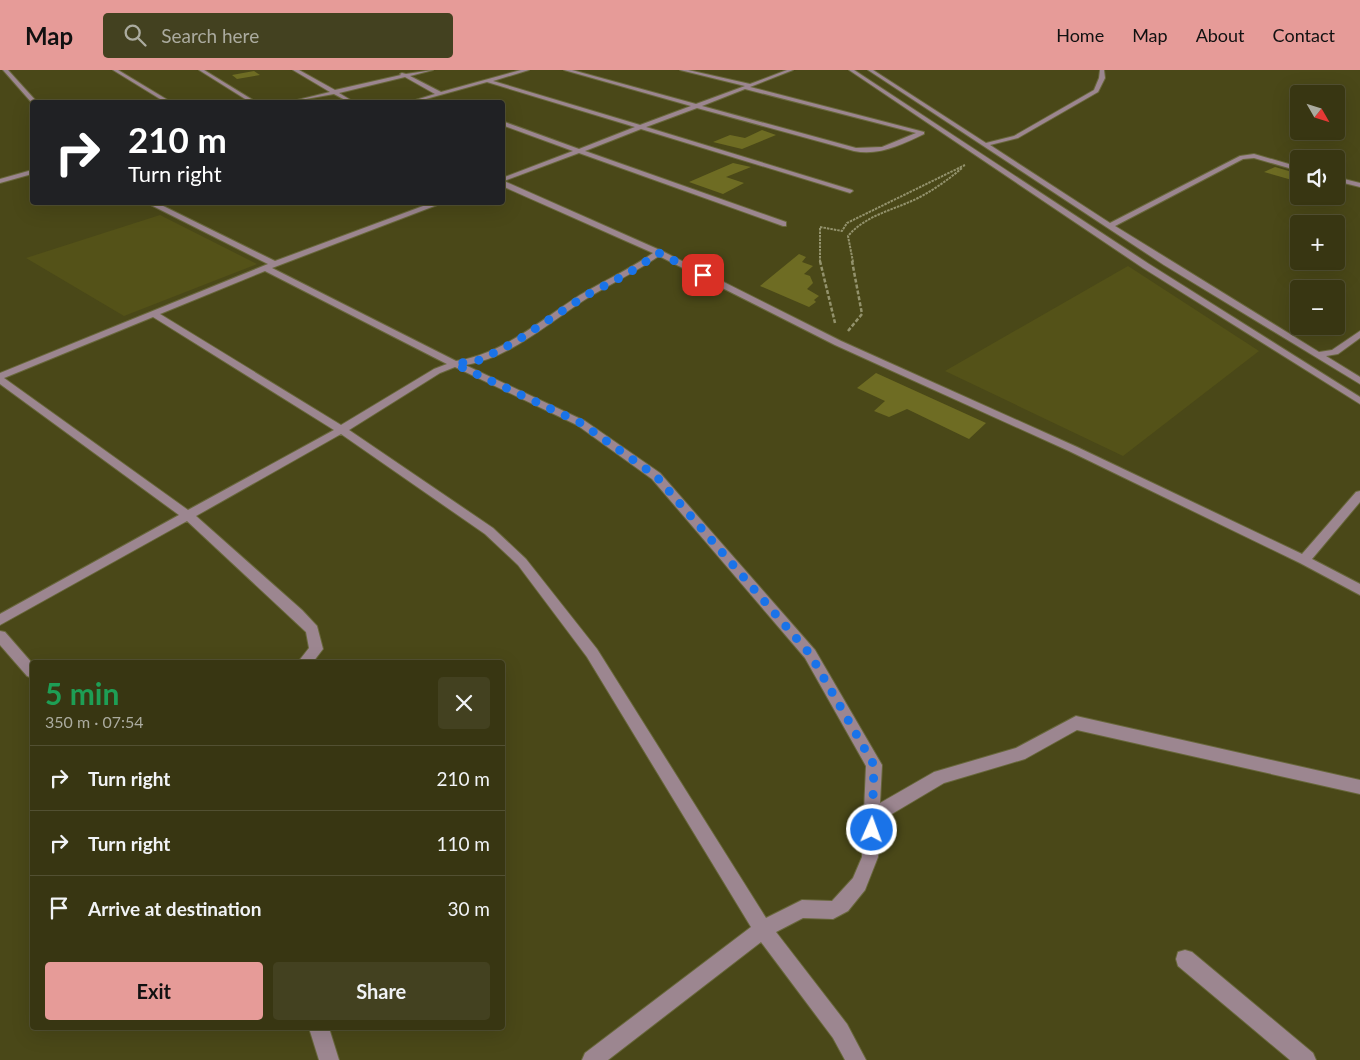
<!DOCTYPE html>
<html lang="en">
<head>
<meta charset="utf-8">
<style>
  body { margin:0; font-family:Lato,sans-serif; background:#434120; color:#f1f3f6; height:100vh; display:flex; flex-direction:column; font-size:19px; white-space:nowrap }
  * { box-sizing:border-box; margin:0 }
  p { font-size:16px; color:#abab9f }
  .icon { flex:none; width:28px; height:28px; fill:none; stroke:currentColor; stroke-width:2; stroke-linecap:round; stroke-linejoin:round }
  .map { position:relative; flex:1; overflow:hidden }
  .sheet { position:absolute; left:30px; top:590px; width:475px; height:370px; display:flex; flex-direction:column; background:#383612; border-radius:5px; box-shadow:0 5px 20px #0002,0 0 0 1px #525032 }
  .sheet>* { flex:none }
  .top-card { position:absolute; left:30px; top:30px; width:475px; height:105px; border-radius:5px; box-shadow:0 5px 20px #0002,0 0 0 1px #525032; background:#202124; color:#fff; overflow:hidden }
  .needle { width:32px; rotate:129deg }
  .tools { position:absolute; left:1290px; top:15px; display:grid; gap:10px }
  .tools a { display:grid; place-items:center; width:55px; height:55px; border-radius:5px; background:#383612; box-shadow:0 5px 20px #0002,0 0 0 1px #525032; font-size:25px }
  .pin { position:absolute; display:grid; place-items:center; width:42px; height:42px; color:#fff; margin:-21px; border-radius:10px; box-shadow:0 2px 8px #0006 }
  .me { position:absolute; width:55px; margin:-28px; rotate:2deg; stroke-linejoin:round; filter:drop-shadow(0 0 4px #0008) }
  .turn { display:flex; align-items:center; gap:18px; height:105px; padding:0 15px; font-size:22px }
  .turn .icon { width:65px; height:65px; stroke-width:2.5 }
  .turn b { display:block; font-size:35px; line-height:42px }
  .round { display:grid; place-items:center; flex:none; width:52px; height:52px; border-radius:5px; background:#434120 }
  .headline { display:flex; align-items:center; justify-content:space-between; height:85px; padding:0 15px }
  h1 { font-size:30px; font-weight:700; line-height:38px; color:#1e9e55 }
  .action { display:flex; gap:10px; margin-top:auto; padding:10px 15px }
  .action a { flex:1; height:58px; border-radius:5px; background:#e69b98; color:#111; font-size:20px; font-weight:700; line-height:58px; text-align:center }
  .action a+a { background:#434120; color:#f1f3f6 }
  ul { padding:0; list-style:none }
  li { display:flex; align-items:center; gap:15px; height:65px; padding:0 15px; border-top:1px solid #525032 }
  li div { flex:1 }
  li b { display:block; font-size:19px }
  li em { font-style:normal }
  header { display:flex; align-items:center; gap:30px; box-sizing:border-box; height:70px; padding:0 25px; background:#e69b98; color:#111 }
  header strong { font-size:24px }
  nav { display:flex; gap:28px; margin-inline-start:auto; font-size:18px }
  .search { width:350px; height:45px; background:#434120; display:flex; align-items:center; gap:12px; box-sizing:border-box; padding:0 18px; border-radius:5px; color:#abab9f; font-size:19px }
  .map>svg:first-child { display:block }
  .built { fill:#545218 }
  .building { fill:#6e6c23 }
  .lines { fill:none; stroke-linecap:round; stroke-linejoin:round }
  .minor-casing { stroke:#68673b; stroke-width:2 }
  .path-far1 { stroke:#93926c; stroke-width:2; stroke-dasharray:2.5 1; stroke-linecap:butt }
  .path { stroke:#93926c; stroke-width:2.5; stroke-dasharray:4 2; stroke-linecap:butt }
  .minor { fill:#9c8690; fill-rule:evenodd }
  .route { stroke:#1a73e8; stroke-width:9; stroke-dasharray:0 16.2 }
</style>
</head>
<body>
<header>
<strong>Map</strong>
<div class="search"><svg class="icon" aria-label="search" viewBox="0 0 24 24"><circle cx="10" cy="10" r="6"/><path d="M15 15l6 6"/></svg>Search here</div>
<nav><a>Home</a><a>Map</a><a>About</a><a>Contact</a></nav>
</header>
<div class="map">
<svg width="1360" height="990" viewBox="0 0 1360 990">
  <rect width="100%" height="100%" fill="#4a4818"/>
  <path class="built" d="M160 145 257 194 124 246 26 188Z
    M1128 196 1259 281 1123 386 945 301Z"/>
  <path class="building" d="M254 1 260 5 237 9 232 5Z
    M762 60 776 65 742 79 713 72 730 65 745 68Z
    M733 93 751 97 726 107 744 113 723 124 689 112Z
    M1275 97 1299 104V112L1264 102Z
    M799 184 806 187 802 192 813 196 804 204 810 206 813 213 807 219 819 226 814 230 816 232 809 237 760 216Z
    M876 303 986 353 969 369 907 339 889 347 874 341 885 331 857 318Z"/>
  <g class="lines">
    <g class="minor-casing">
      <path id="minor" d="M3 0H8L37 32 32 33Z
        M113 0H118L171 32H165Z
        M199 0H204L256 32H250Z
        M293 0H299L335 20 401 5 400 4 402 3 406 4 433 0 410 6 441 22 521 0H529L493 11 640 55 691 36 564 0H572L696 34 745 16 680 0H688L750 14 787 0H793L750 17 924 62V64C901 75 879 86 854 81L697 38 646 57 852 120 853 121 850 123 641 59 585 81 786 152V156H783L579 83 504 111 662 181 841 271 1077 377 1302 484 1356 422 1360 421V432L1312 489 1360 514V525L1300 493 1069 381 835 275 659 186C636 202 610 214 586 229 548 253 510 288 465 295L585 351 660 403 815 580 882 695 880 733 934 702 1016 678 1076 646 1360 710V724L1077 660 1025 689 944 713 880 751 878 787 865 820 848 841 833 849 803 848 776 862 847 954 866 990H845L833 968 761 872 608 990H582L585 983 751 857 587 587 518 495 485 464 341 364 196 446 302 540 317 556 323 579 313 592H298L309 578 306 562 187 451 0 555V544L179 445 0 314V303L268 194 145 132H155L275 191 434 132H445L272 198 456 291C503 284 541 250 580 225 604 211 630 199 653 183L502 116V108L573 81 502 55V51L579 79 635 57 487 12 415 32H409L435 24 405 7 339 23 354 32H349L334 24 289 32 330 22ZM745 19 916 63 882 77 856 78 702 36ZM265 201 447 294 434 299 341 355 160 244ZM153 247 334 360 188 440 4 308ZM455 297 577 355 652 409 805 588 866 696 862 787 853 808 832 831 802 830 766 848 597 579 526 489 493 458 349 360 440 303Z
        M849 0H854L1149 194 1360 327V334L1143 198Z
        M868 0H873L986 73 1014 66 1094 20 1099 8 1100 0H1104L1105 8 1098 22 1018 68 990 75 1110 153 1240 86 1254 84 1299 97V101L1254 88 1243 89 1115 156 1319 282 1332 280 1360 261V268L1338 284 1326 286 1360 307V314L1164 195Z
        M32 100V104L0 113V109Z
        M1336 107 1360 113V117L1336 111Z
        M0 561 5 562 32 593V608L27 606 0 575Z
        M1185 880 1192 882 1313 983 1316 990H1290L1178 896 1176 889 1178 882Z
        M309 958H329L339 990H319Z"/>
    </g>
    <path class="path-far1" d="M820 192V157L842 161 847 153 965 95
      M853 192 848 166C867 144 895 140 920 127 935 119 949 109 962 98"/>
    <path class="path" d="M820 191 835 253
      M848 261 862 244 852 191"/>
    <use href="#minor" class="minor"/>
  </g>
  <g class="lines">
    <path class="route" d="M703 205 659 183 627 204 585 226 515 272 480 290 455 294 581 353 656 406 810 584 874 695 872 760"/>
  </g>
</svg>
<div class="tools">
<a><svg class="needle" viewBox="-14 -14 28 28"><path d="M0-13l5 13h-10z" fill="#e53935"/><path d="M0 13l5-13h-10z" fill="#abab9f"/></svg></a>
<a><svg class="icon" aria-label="sound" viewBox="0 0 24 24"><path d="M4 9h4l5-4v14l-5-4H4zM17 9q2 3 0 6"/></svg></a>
<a>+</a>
<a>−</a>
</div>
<div class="pin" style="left:703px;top:205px;background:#d93025"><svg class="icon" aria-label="arrive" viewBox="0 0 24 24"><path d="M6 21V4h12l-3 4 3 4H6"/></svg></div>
<svg class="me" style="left:872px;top:760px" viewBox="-20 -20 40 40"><circle r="17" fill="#1a73e8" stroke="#fff" stroke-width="3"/><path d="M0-11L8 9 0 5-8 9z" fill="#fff"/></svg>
<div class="top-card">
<div class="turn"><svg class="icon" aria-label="right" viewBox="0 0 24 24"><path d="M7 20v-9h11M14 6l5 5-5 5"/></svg><div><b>210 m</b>Turn right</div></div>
</div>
<section class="sheet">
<div class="headline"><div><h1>5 min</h1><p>350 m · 07:54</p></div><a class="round"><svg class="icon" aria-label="close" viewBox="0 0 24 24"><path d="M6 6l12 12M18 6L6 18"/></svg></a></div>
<ul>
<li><svg class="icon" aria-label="right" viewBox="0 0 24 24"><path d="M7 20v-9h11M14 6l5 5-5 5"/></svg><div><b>Turn right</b></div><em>210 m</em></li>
<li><svg class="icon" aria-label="right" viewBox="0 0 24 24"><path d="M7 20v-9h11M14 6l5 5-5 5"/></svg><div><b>Turn right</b></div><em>110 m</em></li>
<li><svg class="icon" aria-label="arrive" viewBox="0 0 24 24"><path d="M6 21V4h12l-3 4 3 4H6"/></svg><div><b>Arrive at destination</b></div><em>30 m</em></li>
</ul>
<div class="action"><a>Exit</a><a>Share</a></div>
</section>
</div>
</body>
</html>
